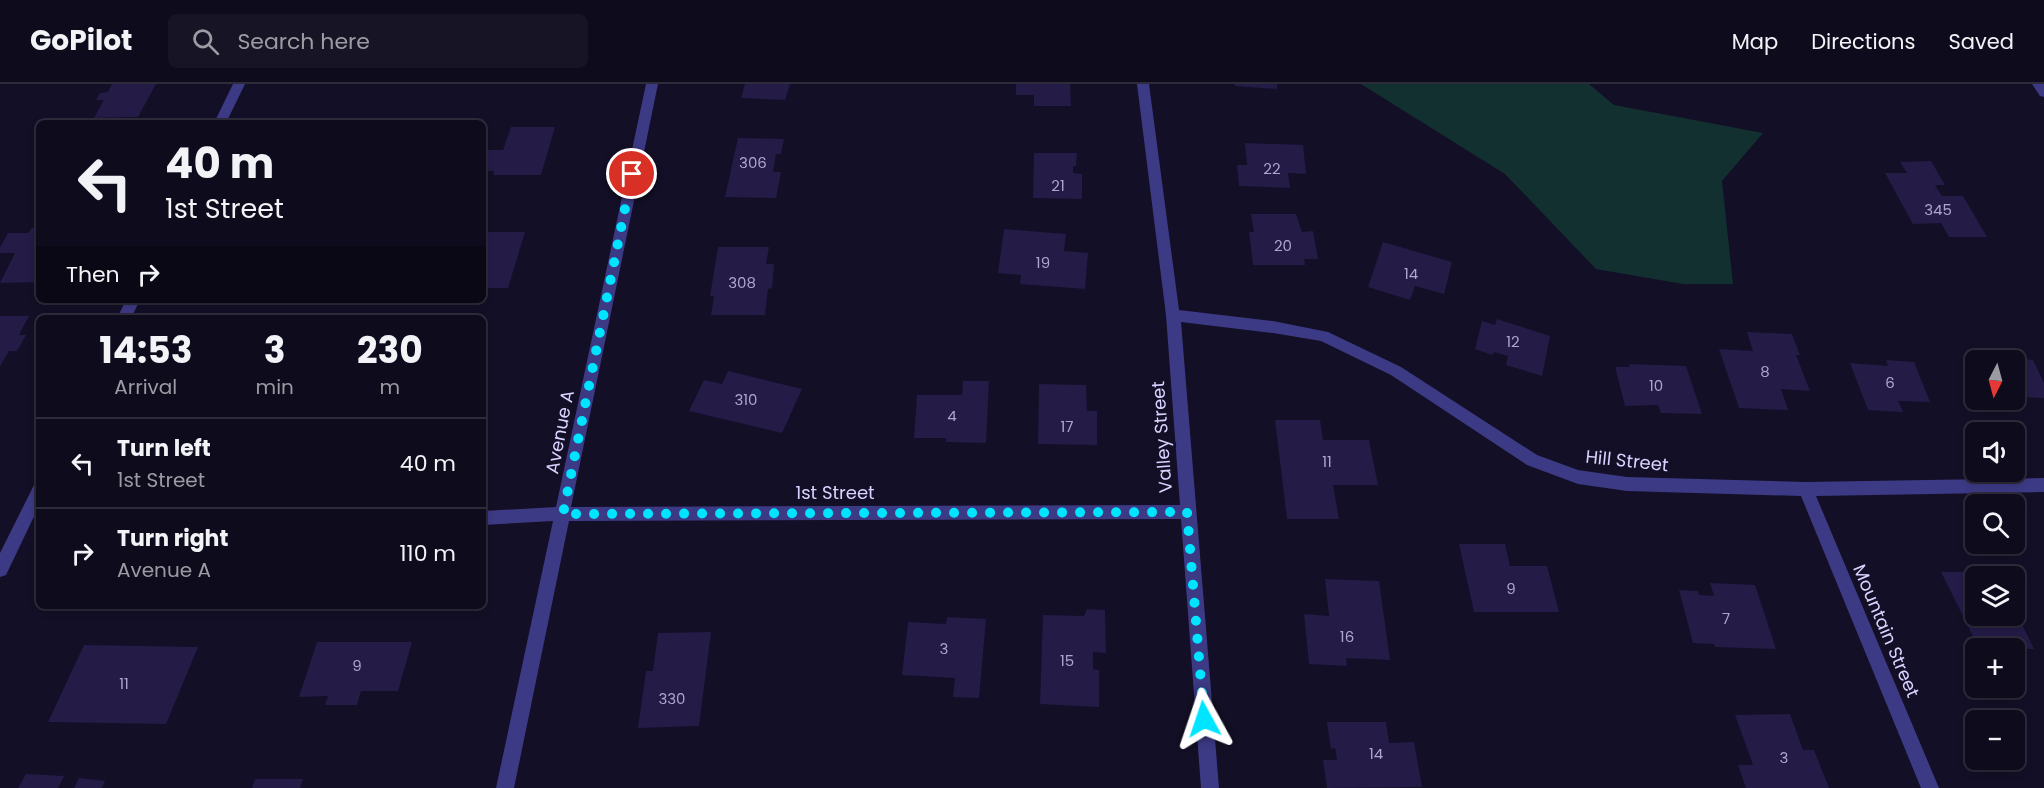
<!DOCTYPE html>
<html lang="en">
<head>
<meta charset="utf-8">
<style>
  body { margin:0; font-family:Poppins,sans-serif; background:#171425; color:#f1f3f6; height:100vh; display:flex; flex-direction:column; font-size:22px; white-space:nowrap }
  * { box-sizing:border-box; margin:0 }
  p { font-size:20px; color:#9b9ba3 }
  .icon { flex:none; width:33px; height:33px; fill:none; stroke:currentColor; stroke-width:2; stroke-linecap:round; stroke-linejoin:round }
  .map { position:relative; flex:1; overflow:hidden }
  .drawer { position:absolute; left:36px; top:231px; width:450px; height:294px; display:flex; flex-direction:column; background:#0e0b1c; border-radius:9px; box-shadow:0 3px 9px #0003,0 0 0 2px #2e2b3b }
  .drawer>* { flex:none }
  .hud { position:absolute; left:36px; top:36px; width:450px; height:183px; border-radius:9px; box-shadow:0 3px 9px #0003,0 0 0 2px #2e2b3b; background:#0e0b1c; color:#f1f3f6; overflow:hidden }
  .needle { width:39px; rotate:186deg }
  .fabs { position:absolute; left:1965px; top:266px; display:grid; gap:12px }
  .fabs a { display:grid; place-items:center; width:60px; height:60px; border-radius:9px; background:#0e0b1c; box-shadow:0 3px 9px #0003,0 0 0 2px #2e2b3b; font-size:30px }
  .pin { position:absolute; display:grid; place-items:center; width:51px; height:51px; color:#fff; margin:-26px; border:3px solid #fff; border-radius:50%; box-shadow:0 2px 6px #0007 }
  .me { position:absolute; width:66px; margin:-33px; rotate:355deg; stroke-linejoin:round; filter:drop-shadow(0 0 4px #0008) }
  .turn { display:flex; align-items:center; gap:21px; height:126px; padding:0 30px; font-size:27px }
  .turn .icon { width:78px; height:78px; stroke-width:2.5 }
  .turn b { display:block; font-size:42px; line-height:51px }
  .then { display:flex; align-items:center; height:57px; padding:0 30px; background:#0003; gap:12px; font-size:22px }
  .eta { display:flex; justify-content:space-evenly; align-items:center; height:102px; text-align:center }
  .eta b { font-size:36px; font-weight:700; line-height:42px }
  ul { padding:0; list-style:none }
  li { display:flex; align-items:center; gap:18px; height:90px; padding:0 30px; border-top:2px solid #2e2b3b }
  li div { flex:1 }
  li b { display:block; font-size:22px }
  li em { font-style:normal }
  header { display:flex; align-items:center; gap:36px; box-sizing:border-box; height:84px; padding:0 30px; background:#0e0b1c; border-bottom:2px solid #2e2b3b }
  header strong { font-size:28px }
  nav { display:flex; gap:33px; margin-inline-start:auto; font-size:21px }
  .search { width:420px; height:54px; background:#171425; display:flex; align-items:center; gap:15px; box-sizing:border-box; padding:0 21px; border-radius:9px; color:#9b9ba3; font-size:22px }
  .map>svg:first-child { display:block }
  .green { fill:#12302f }
  .building { fill:#241b47 }
  .lines { fill:none; stroke-linecap:round; stroke-linejoin:round }
  .minor { fill:#3d3a85; fill-rule:evenodd }
  .tertiary { fill:#3d3a85; fill-rule:evenodd }
  .route { stroke:#00e5ff; stroke-width:10; stroke-dasharray:0 18 }
  .labels { text-anchor:middle; stroke-width:6; stroke-linejoin:round; paint-order:stroke }
  .number-label { font-size:15px; fill:#aca6d1 }
  .street-label { font-size:18px; fill:#d9d4ff; stroke:#130f26 }
</style>
</head>
<body>
<header>
<strong>GoPilot</strong>
<div class="search"><svg class="icon" aria-label="search" viewBox="0 0 24 24"><circle cx="10" cy="10" r="6"/><path d="M15 15l6 6"/></svg>Search here</div>
<nav><a>Map</a><a>Directions</a><a>Saved</a></nav>
</header>
<div class="map">
<svg width="2044" height="704" viewBox="0 0 2044 704">
  <rect width="100%" height="100%" fill="#130f26"/>
  <path class="green" d="M1361 0H1589L1614 21 1763 49 1722 97 1733 200H1683L1596 185 1505 90Z"/>
  <path class="building" d="M112 0H156L138 33 94 34 104 16H96L100 9 108 8Z
    M745 0H790L785 16 741 14Z
    M1016 0H1070L1071 22H1034V11H1016Z
    M1235 0H1277V5L1235 2Z
    M511 43H555L541 91H493L494 87H483L486 66H503Z
    M738 54 784 55 781 70H776L773 88H781L776 114 725 113Z
    M1245 59 1303 61 1306 90 1288 89 1290 104 1239 102 1237 81H1247Z
    M1034 69H1077L1076 82H1073V89L1082 90V115L1033 114Z
    M1931 77 1945 101H1935L1942 112H1963L1987 153H1949L1941 139 1913 140 1885 89H1907L1900 78Z
    M1251 130H1296L1302 148 1313 147 1318 175H1304L1305 181H1253L1249 148H1254Z
    M32 144H39V198L0 199 15 169H0V163L8 149H28Z
    M1004 145 1066 150 1064 167 1088 169 1085 205 1020 200 1021 191 998 189Z
    M483 148H525L508 204H483Z
    M1383 158 1452 178 1444 210 1415 202 1410 216 1368 203Z
    M718 163H769L766 180H774L773 194 772 204 768 205 765 231H711L714 212H710Z
    M0 232H29L19 251H26L17 267H9L0 282Z
    M1497 235 1550 252 1542 292 1506 281 1508 272 1494 268 1492 271 1475 265 1482 237 1495 241Z
    M1747 248 1792 250 1800 271H1796L1810 307 1781 305 1788 326 1739 324 1719 265 1753 267Z
    M2014 274 2033 276 2044 299V314L2021 313 2026 322 1983 319 1981 315H2014Z
    M1886 276 1914 278 1930 318 1898 317 1903 328 1868 326 1850 279 1888 282Z
    M1964 276 1976 277V303Z
    M1629 280 1686 282 1702 330 1661 329 1658 321 1625 322 1615 283H1630Z
    M728 287 802 305 782 349 689 327 704 296 722 300Z
    M963 297H989L986 359 946 358V354H914L917 311H962Z
    M1039 300 1086 301 1087 327H1097V361L1038 360Z
    M1275 336H1320L1323 356H1369L1378 401H1333L1339 435H1287Z
    M1459 460H1505L1510 482H1547L1559 528H1474Z
    M1941 488H1998L1999 492H1976V531H2014V524L2034 565 1979 564Z
    M1325 495 1379 497 1390 576 1346 574 1347 582 1309 580 1304 530 1329 532Z
    M1710 499 1755 501 1776 565 1715 563 1714 560 1693 559 1679 506 1698 507 1699 511 1714 512Z
    M1087 525 1105 526 1106 569 1093 568V585L1099 586V623L1040 620 1043 531 1084 532Z
    M947 533 986 535 979 614 953 613 955 594 902 591 908 538 946 540Z
    M711 548 699 642 638 644 646 587H653L658 549Z
    M317 558H412L398 607H361L357 621H325L328 612 299 613Z
    M84 561 198 563 166 640 48 638Z
    M1790 630 1803 666H1814L1829 704H1746L1738 681H1753L1735 631Z
    M1327 638H1386L1389 659 1414 658 1422 703 1327 704 1323 676H1337L1335 664 1331 665Z
    M26 690 64 692 58 704H18Z
    M79 694 105 697 102 704H74Z
    M255 695H303L300 704H252Z"/>
  <g class="lines">
    <path class="minor" d="M233 0H245L226 39H214Z
      M646 0H658L571 423 1180 421 1166 231 1137 0H1149L1179 226 1273 237 1328 248 1401 283 1537 371 1578 386 1627 393 1806 398 2044 394V408L1816 412 1939 704H1921L1801 412 1627 407 1578 400 1527 381 1391 291 1321 257 1273 249 1181 238 1219 704H1201L1181 435 569 437 514 704H496L553 437 483 441V427L556 423Z
      M126 216H140L131 234H117Z
      M39 399V422L6 491 0 493V469L34 401Z"/>
    <path class="tertiary" d="M2032 0H2044V13L2040 12Z"/>
  </g>
  <g class="lines">
    <path class="route" d="M632 90 563 430 1187 428 1204 635"/>
  </g>
  <g class="labels">
    <g class="number-label">
      <text x="753" y="84">306</text>
      <text x="1272" y="90">22</text>
      <text x="1058" y="107">21</text>
      <text x="1938" y="131">345</text>
      <text x="1283" y="167">20</text>
      <text x="1043" y="184">19</text>
      <text x="1411" y="195">14</text>
      <text x="742" y="204">308</text>
      <text x="1513" y="263">12</text>
      <text x="1765" y="293">8</text>
      <text x="1890" y="304">6</text>
      <text x="1656" y="307">10</text>
      <text x="746" y="321">310</text>
      <text x="952" y="337">4</text>
      <text x="1067" y="348">17</text>
      <text x="1327" y="383">11</text>
      <text x="1511" y="510">9</text>
      <text x="1726" y="540">7</text>
      <text x="1347" y="558">16</text>
      <text x="944" y="570">3</text>
      <text x="1067" y="582">15</text>
      <text x="357" y="587">9</text>
      <text x="124" y="605">11</text>
      <text x="672" y="620">330</text>
      <text x="1376" y="675">14</text>
      <text x="1784" y="679">3</text>
    </g>
    <g class="street-label">
      <text transform="translate(560 348) rotate(-79)" y="6">Avenue A</text>
      <text transform="translate(1162 353) rotate(-94)" y="6">Valley Street</text>
      <text transform="translate(1627 377) rotate(6)" y="6">Hill Street</text>
      <text x="835" y="415">1st Street</text>
      <text transform="translate(1886 547) rotate(67)" y="6">Mountain Street</text>
    </g>
  </g>
</svg>
<div class="fabs">
<a><svg class="needle" viewBox="-14 -14 28 28"><path d="M0-13l5 13h-10z" fill="#e53935"/><path d="M0 13l5-13h-10z" fill="#9b9ba3"/></svg></a>
<a><svg class="icon" aria-label="sound" viewBox="0 0 24 24"><path d="M4 9h4l5-4v14l-5-4H4zM17 9q2 3 0 6"/></svg></a>
<a><svg class="icon" aria-label="search" viewBox="0 0 24 24"><circle cx="10" cy="10" r="6"/><path d="M15 15l6 6"/></svg></a>
<a><svg class="icon" aria-label="layers" viewBox="0 0 24 24"><path d="M12 4l9 5-9 5-9-5zM3 14l9 5 9-5"/></svg></a>
<a>+</a>
<a>−</a>
</div>
<div class="pin" style="left:632px;top:90px;background:#d93025"><svg class="icon" aria-label="arrive" viewBox="0 0 24 24"><path d="M6 21V4h12l-3 4 3 4H6"/></svg></div>
<svg class="me" style="left:1204px;top:635px" viewBox="-20 -20 40 40"><path d="M0-17L14 15 0 8-14 15z" fill="#00e5ff" stroke="#fff" stroke-width="4"/></svg>
<div class="hud">
<div class="turn"><svg class="icon" aria-label="left" viewBox="0 0 24 24"><path d="M17 20v-9H6M10 6l-5 5 5 5"/></svg><div><b>40 m</b>1st Street</div></div>
<div class="then">Then<svg class="icon" aria-label="right" viewBox="0 0 24 24"><path d="M7 20v-9h11M14 6l5 5-5 5"/></svg></div>
</div>
<section class="drawer">
<div class="eta">
<div><b>14:53</b><p>Arrival</p></div>
<div><b>3</b><p>min</p></div>
<div><b>230</b><p>m</p></div>
</div>
<ul>
<li><svg class="icon" aria-label="left" viewBox="0 0 24 24"><path d="M17 20v-9H6M10 6l-5 5 5 5"/></svg><div><b>Turn left</b><p>1st Street</p></div><em>40 m</em></li>
<li><svg class="icon" aria-label="right" viewBox="0 0 24 24"><path d="M7 20v-9h11M14 6l5 5-5 5"/></svg><div><b>Turn right</b><p>Avenue A</p></div><em>110 m</em></li>
</ul>
</section>
</div>
</body>
</html>
